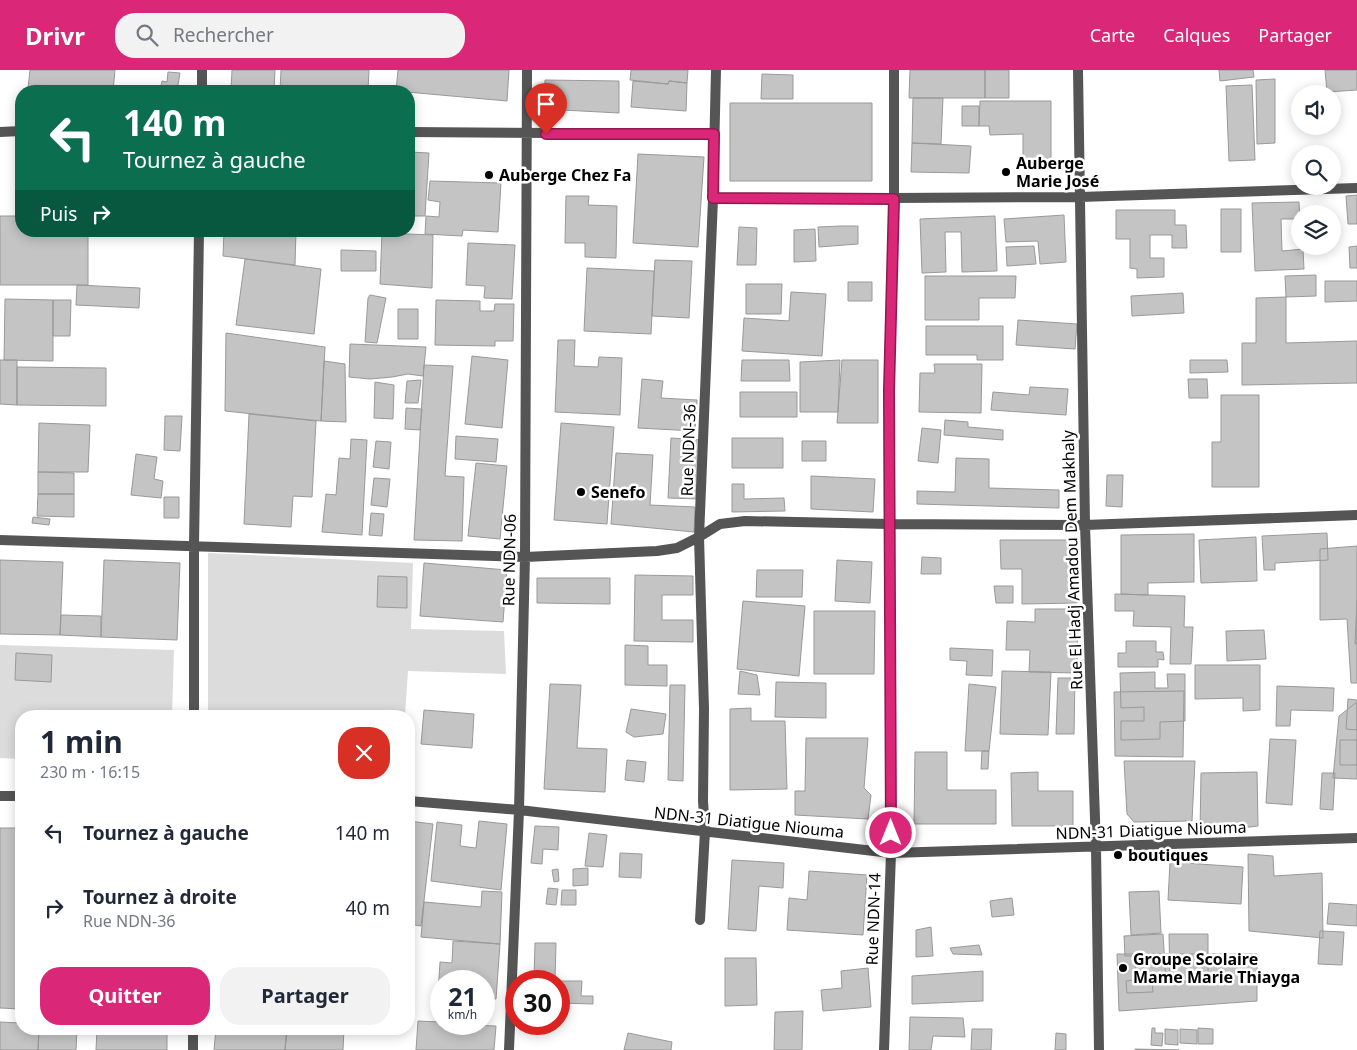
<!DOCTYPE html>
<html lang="fr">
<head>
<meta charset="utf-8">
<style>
  body { margin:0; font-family:"Noto Sans",sans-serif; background:#f2f2f3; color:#1f2937; height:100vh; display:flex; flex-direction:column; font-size:19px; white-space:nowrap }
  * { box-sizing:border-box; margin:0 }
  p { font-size:16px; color:#747a83 }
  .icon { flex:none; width:28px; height:28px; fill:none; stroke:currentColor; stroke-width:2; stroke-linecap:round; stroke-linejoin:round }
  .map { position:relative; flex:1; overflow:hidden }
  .side { position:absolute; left:15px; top:640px; width:400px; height:325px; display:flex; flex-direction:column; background:#fff; border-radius:20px; box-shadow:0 2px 12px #0003 }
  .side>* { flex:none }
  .banner { position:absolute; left:15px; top:15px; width:400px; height:152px; border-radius:20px; box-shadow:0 2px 12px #0003; background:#0b6e4f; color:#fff; overflow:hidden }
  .fabs { position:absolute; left:1291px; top:15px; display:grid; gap:10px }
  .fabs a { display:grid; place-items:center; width:50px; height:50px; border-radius:50%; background:#fff; box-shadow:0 2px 12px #0003; font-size:25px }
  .speed { position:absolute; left:430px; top:900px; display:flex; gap:10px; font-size:25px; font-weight:700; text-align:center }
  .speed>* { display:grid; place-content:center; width:65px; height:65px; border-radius:50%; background:#fff; box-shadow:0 2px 12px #0003; line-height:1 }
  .speed small { font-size:12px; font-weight:400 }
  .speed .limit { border:8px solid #d22; background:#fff; color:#111 }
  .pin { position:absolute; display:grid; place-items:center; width:42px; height:42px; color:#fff; margin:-51px -21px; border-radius:50% 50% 50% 0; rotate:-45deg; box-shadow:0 0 5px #0007 }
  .pin .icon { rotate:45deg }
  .me { position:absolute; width:55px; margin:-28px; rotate:0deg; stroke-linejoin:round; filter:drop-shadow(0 0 4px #0008) }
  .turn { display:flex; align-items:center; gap:18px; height:105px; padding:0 25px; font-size:22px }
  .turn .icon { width:65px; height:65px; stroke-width:2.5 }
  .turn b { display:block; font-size:35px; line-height:42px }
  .then { display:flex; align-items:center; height:48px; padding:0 25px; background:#0003; gap:10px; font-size:19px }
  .round { display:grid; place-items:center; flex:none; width:52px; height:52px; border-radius:20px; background:#f2f2f3 }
  .overview { display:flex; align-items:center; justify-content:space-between; height:85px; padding:0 25px }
  h1 { font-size:30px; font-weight:700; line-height:38px }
  .action { display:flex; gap:10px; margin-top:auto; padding:10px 25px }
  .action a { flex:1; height:58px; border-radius:20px; background:#db2777; color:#fff; font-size:20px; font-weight:700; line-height:58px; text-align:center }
  .action a+a { background:#f2f2f3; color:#1f2937 }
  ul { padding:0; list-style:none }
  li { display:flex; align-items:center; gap:15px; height:75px; padding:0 25px }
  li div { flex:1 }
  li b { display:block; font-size:19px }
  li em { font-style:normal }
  header { display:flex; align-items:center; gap:30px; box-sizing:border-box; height:70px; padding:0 25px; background:#db2777; color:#fff }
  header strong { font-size:24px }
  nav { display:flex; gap:28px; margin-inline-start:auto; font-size:18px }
  .search { width:350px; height:45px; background:#f2f2f3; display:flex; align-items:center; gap:12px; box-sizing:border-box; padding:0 18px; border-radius:20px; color:#747a83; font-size:19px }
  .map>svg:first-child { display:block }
  .green { fill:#dcdcdc }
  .building { fill:#c4c4c4; stroke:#999 }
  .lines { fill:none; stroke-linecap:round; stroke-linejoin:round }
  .minor { stroke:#555; stroke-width:10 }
  .route-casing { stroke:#8e194d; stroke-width:12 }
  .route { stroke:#db2777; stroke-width:9 }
  .poi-dot { fill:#000; stroke:#fff; stroke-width:2 }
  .labels { text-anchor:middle; stroke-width:5; stroke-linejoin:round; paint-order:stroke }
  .poi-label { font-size:16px; font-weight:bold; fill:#000; stroke:#fff; text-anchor:start }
  .street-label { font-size:16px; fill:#000; stroke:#fff }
</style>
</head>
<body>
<header>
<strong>Drivr</strong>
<div class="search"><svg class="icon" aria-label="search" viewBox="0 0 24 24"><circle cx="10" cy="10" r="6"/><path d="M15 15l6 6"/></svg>Rechercher</div>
<nav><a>Carte</a><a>Calques</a><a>Partager</a></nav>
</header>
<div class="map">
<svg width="1357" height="980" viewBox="0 0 1357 980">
  <rect width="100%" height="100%" fill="#fff"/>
  <path class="green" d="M208 483 413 493 411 559 504 561 506 604 408 601 405 646H208Z
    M0 575 174 580 172 646H21V689L0 688Z"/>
  <path class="building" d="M30 0H115L113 21H65L28 18Z
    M232 0H275L274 21H231Z
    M281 0H369L368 21H280Z
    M398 0H509L507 31 396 21Z
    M631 0H688L687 13 669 11 668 14 630 10Z
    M910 0H985V28H909Z
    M985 0H1009V28H985Z
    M1219 0H1253L1254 7 1220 11Z
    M1325 0H1357V20L1327 22Z
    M168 2 180 3 177 21H160L162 11 167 12Z
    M762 4 793 5V29H761Z
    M1275 9V73L1257 74 1256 10Z
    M545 10 619 11V43L544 39Z
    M633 11 668 14 669 11 687 13 686 41 631 37Z
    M1252 15 1255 90 1229 91 1226 16Z
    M913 28H943L941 74 912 73Z
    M980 31H1051V93H1023V64L990 65 989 56H979Z
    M730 33H872V111H730Z
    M962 36H979V56H962Z
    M912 73 971 76 969 103 911 102Z
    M409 82 429 83 425 146H409Z
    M638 84 704 87 698 177 633 173Z
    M430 111 501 113 498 162 463 160 462 166 425 164 426 146 439 147 440 132 428 130Z
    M1357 125V154H1348L1346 126Z
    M566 126H589L588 135 617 136 616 188 585 187V173H565Z
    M1299 132 1300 149H1281L1282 181 1303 179 1304 199 1255 201 1252 133Z
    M1221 139H1241V182H1221Z
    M1116 140H1175V155H1186L1187 178H1172V165H1150V188H1164V207L1137 208V199L1130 198V169H1116Z
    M1064 145 1066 192 1040 194 1038 171 1006 172 1004 149Z
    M0 146H21V161H88V215H0Z
    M995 146 997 201 962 202 961 162H945L946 202 922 203 920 149Z
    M841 156H858V174L819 177 818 157Z
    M739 157 757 158 756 195H737Z
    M815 159 816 191 794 192V160Z
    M224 161H296L295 195 223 186Z
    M382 163 433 165 432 218 380 214Z
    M468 173 515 175 512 229 484 228 485 216 466 215Z
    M1034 176 1036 194 1007 196 1006 177Z
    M1357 176V198H1350L1349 177Z
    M341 180 376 181V201H341Z
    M245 189 321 199 314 264 236 255Z
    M655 190 692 191 689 248 652 246Z
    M587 198 654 201 651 264 584 261Z
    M1316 205V226L1286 227 1285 206Z
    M925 206H1016L1015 228H979V250H925Z
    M1325 211H1357V231L1325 232Z
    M848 212H872V231H848Z
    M746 214H782L781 244H746Z
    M77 215 140 218 139 238 76 235Z
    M791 222 826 224 822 286 742 281 744 248 789 251Z
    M1183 223 1184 243 1132 246 1131 226Z
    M370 225 386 228 377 273 365 272 368 228Z
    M1286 227V273L1357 271V313L1242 315V273H1256V228Z
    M5 229 53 230V291L4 290Z
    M53 230H71L70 266H53Z
    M436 230 480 231V241H494L495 234H514L513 271H495V276L435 275Z
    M398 239H418V269H398Z
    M1018 250 1077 254 1075 279 1016 275Z
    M926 256H1003V290H977V285H926Z
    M226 263 325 277 321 351 225 341Z
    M558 270H575L574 296 598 297 599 287 622 288 620 345 555 342Z
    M350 274 426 277 423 306 408 304 392 307 370 309 349 307Z
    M472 286 508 290 502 358 465 354Z
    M0 290H17V335L0 334Z
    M742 290H789L790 311H741Z
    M840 290 838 342H800V292Z
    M842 290H878V353H837Z
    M1190 290H1227L1228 302 1190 303Z
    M324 291 345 294 346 352 321 351Z
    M934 294H982L981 343 919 342 920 303H935Z
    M424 295 453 296 445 406 464 407 462 471 414 470Z
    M17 297 106 298V336L17 335Z
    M642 309 663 311 661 328 697 330 695 361 638 358Z
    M1188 309H1207L1208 328H1189Z
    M421 310 418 333H405L407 311Z
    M375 312 394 315 393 349 374 348Z
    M1030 317 1068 319 1066 345 991 340 993 322 1029 325Z
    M740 322H797V347H740Z
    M1221 325H1259V417H1212V372H1221Z
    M406 338 422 339 420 360 405 359Z
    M249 344 316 351 312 427 293 426 291 457 244 454Z
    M165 346H182L180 381 164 380Z
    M945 350 968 352V357L1003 360V370L944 365Z
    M39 353 90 355 88 402H38Z
    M561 353 614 357 607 454 554 450Z
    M922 358 941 360 938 393 918 391Z
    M456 366 498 369 496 392 455 389Z
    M671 368 702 370 700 429 668 428Z
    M732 368H783V398H732Z
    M351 369 367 370 362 465 322 462 326 424 336 425 339 388 350 389Z
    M376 371 391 372 389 399 373 397Z
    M802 371H826V391H802Z
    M616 383 653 385 650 435 695 437 694 462 611 454Z
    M136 384 157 387 154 409 163 411 161 428 131 425Z
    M956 388 989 389V418L1059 420V438L917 434V421L955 422Z
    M476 393 507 396 500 469 468 466Z
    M38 402 74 403V424H38Z
    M1107 405H1123L1122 437 1106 436Z
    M811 406 875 409 873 442 811 439Z
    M374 408 390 409 387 437 371 435Z
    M732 414H744V429L784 428 785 441 732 442Z
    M38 424H74V447L37 446Z
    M164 427H179V448H164Z
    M371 443 384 444 382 466 369 465Z
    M33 447 50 449 49 455 32 453Z
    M1327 463 1328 490 1275 493V500H1264L1262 466Z
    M1194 464V512L1148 513V525L1121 524V465Z
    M1256 467 1257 511 1201 513 1199 470Z
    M1000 470H1077V533L1022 534V499H1001Z
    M1357 476V613H1351L1347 549 1320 550V479Z
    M922 487 941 488V504H921Z
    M0 490 63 492 60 565 0 564Z
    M104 490 180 493 177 570 101 567Z
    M837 490 872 492 870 533 835 531Z
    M424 493 507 500 503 552 420 546Z
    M757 500H803L802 527H756Z
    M635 505 693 506V525H662V550H693V572L634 571Z
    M378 506 407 507V538L377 537Z
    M537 508H610V534L537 533Z
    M994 516H1013V533H996Z
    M1115 524 1185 526 1184 557H1193L1191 594H1170L1171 557 1133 556 1134 541H1115Z
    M1357 530V574H1355Z
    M743 531 805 536 799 606 737 599Z
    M1035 539H1078L1077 603 1029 602 1030 580H1006L1007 551 1035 552Z
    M814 541H875L874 604H814Z
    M61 545 101 546V567L60 565Z
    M1264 560 1266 589 1227 591 1226 561Z
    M1126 571H1156V582H1163L1164 590 1158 589V597H1118V583H1126Z
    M625 575 648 576V595H667V616L625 615Z
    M950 578 993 580 992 606 966 605 967 591 950 590Z
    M16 583 52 585 51 612 15 610Z
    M1195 595H1260V640L1243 641V628L1195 629Z
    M740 601 757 605 760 625 738 624Z
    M1002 601 1051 602 1048 665 1000 664Z
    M1155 602V618H1168L1167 604H1185V651L1160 652V669L1121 670V651H1144V637L1121 638 1120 603Z
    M1058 608H1075L1074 664H1056Z
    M776 612 826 613V648L775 647Z
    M550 614 581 615 577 678 607 679 605 722 544 719Z
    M969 614 996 617 989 681H965Z
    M670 615H685L683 711 668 710Z
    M1277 616 1334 618 1333 641 1291 640 1290 656H1276Z
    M1184 621 1183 687 1115 686 1114 622Z
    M1348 629 1357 630V660L1346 659Z
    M1357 632V709L1333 708 1339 646Z
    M751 638V651H785L787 719 730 720V639Z
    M631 639 666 644 663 664 634 667 626 662Z
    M424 640 474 644 472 678 421 674Z
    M806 668H868L864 718 871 725 868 749 795 745V721H805Z
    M1270 669 1296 670 1292 735 1266 733Z
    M1340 670H1357V695H1340Z
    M982 681H989L988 699H981Z
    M915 682H947V720H996V754H914Z
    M627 690 646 692 644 712 625 710Z
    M1124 691H1195L1192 751 1134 752 1127 744Z
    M1038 702V721H1073V756H1012L1011 703Z
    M1257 702 1258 756 1200 763 1201 703Z
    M1322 703H1335L1333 740 1320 739Z
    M409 751 433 754 421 856 409 854Z
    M479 751 507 754 501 820 431 811 437 752 462 755 460 776 476 778Z
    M535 756 559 757 558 780 543 779 542 794 531 793Z
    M0 758H21V939L0 938Z
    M589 763 607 765 603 797 585 796Z
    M620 783 642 784 641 808 619 807Z
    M1248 784 1273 786 1274 806 1322 803 1323 868 1249 861Z
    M732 790 784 793 783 818 759 816 756 861 728 859Z
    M1170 792 1243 797 1241 834 1168 830Z
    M588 798V815L573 816V799Z
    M558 799 559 811 554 812 552 800Z
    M809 801 867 805 863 865 787 860 789 828 807 830Z
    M548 818 558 819 556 835 546 834Z
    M562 820H576V835H561Z
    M482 821 502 822 500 874 421 867 424 832 481 837Z
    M1159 821 1161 863 1131 865 1129 822Z
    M1012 828 1014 845 992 847 990 831Z
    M1329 833 1357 835V856L1327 854Z
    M931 857 933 886 916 887V860Z
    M1320 861 1344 862 1342 895 1318 894Z
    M1163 864 1166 913H1152L1153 922 1127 923 1126 911 1136 910 1135 886H1125L1124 866Z
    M1169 864H1208V912H1170Z
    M453 871 500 874 496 929 484 928V911H441V925H438L440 892 452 893Z
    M535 873H556L555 909H534Z
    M979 875 982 885 953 884 950 878Z
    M1117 884H1257V931L1119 941Z
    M725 888H756L757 935 725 936Z
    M868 898 871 937 823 941 821 920 842 918 841 901Z
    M983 901V931L912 934V906Z
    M558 911H582L581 926H593V934L559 933Z
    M803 941 802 980H774L775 942Z
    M910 947 963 948 965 967 933 966 931 980H909Z
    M418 951 441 952V954L496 956 494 980H416Z
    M0 952 21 953V959H39L38 980H0Z
    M1152 958H1155V963H1163L1162 976 1151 975Z
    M1198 958 1213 959V974H1198Z
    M39 959H77L76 980H38Z
    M97 959H167V980H96Z
    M216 959H287L285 980H214Z
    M287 959H344L343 980H285Z
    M972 959H992L991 980H971Z
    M1165 959 1178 960V975L1165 974Z
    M1180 959 1197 960V974L1180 973Z
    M628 963 672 972 671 980H624Z
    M1056 963 1066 964V980H1055Z
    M1135 979 1179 980H1135Z"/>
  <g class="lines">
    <path class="minor" d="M1078 0 1085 455 1096 778 1099 980
      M202 21V0
      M0 62 21 61
      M409 62 714 64
      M713 129 1080 127 1357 118
      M0 470 525 487 657 481 677 478 699 467 720 454 745 451 889 454 1085 455 1357 445
      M194 646V475L199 161
      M0 726H21
      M409 731 519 740 891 783 1357 768
      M700 850 705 761 703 731 704 639 699 467 713 129 716 0
      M193 980V959
      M509 980 519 740 525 487 527 0
      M884 980 891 783 889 302 894 129V0"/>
  </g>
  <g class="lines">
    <g class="route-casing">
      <path id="route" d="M546 64H714L713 128 894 129 889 321 891 763"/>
    </g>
    <use href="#route" class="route"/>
  </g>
  <g class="poi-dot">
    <circle cx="1006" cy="102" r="5"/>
    <circle cx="489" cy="105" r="5"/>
    <circle cx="581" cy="422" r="5"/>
    <circle cx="1118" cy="785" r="5"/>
    <circle cx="1123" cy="898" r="5"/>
  </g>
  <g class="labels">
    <g class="poi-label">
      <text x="1016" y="99">Auberge<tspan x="1016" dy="18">Marie José</tspan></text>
      <text x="499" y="111">Auberge Chez Fa</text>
      <text x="591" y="428">Senefo</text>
      <text x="1128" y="791">boutiques</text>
      <text x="1133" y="895">Groupe Scolaire<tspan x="1133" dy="18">Mame Marie Thiayga</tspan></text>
    </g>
    <g class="street-label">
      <text transform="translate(688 380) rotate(-88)" y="6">Rue NDN-36</text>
      <text transform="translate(509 490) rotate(-89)" y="6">Rue NDN-06</text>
      <text transform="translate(1072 490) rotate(-92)" y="6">Rue El Hadj Amadou Dem Makhaly</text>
      <text transform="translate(749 752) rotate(6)" y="6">NDN-31 Diatigue Niouma</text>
      <text transform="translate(1151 760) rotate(-2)" y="6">NDN-31 Diatigue Niouma</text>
      <text transform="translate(873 849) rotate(-88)" y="6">Rue NDN-14</text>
    </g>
  </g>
</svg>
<div class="fabs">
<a><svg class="icon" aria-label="sound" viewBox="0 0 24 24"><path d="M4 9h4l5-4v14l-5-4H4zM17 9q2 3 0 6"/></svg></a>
<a><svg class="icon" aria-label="search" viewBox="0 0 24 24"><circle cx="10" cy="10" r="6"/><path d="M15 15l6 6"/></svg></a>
<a><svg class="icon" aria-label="layers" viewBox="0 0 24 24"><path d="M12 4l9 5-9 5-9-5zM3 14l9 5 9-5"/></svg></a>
</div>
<div class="speed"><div>21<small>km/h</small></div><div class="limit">30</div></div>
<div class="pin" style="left:546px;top:64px;background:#d93025"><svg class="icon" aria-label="arrive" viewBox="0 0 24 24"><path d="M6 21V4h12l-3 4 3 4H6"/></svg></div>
<svg class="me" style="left:891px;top:763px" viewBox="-20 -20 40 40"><circle r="17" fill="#db2777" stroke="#fff" stroke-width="3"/><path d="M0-11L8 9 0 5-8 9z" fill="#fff"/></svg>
<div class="banner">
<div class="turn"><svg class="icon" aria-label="left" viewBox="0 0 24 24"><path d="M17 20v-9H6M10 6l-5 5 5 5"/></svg><div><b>140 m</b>Tournez à gauche</div></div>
<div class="then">Puis<svg class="icon" aria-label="right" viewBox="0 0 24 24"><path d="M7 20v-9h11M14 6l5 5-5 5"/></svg></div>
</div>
<section class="side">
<div class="overview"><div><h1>1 min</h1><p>230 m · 16:15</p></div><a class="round" style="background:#d93025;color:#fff"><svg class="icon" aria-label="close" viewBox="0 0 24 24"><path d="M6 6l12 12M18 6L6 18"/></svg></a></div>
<ul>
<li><svg class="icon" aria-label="left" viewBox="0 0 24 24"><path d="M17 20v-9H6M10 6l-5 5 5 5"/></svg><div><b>Tournez à gauche</b></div><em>140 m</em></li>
<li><svg class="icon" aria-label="right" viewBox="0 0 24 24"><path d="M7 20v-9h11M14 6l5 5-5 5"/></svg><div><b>Tournez à droite</b><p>Rue NDN-36</p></div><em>40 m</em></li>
</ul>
<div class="action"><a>Quitter</a><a>Partager</a></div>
</section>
</div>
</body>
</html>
